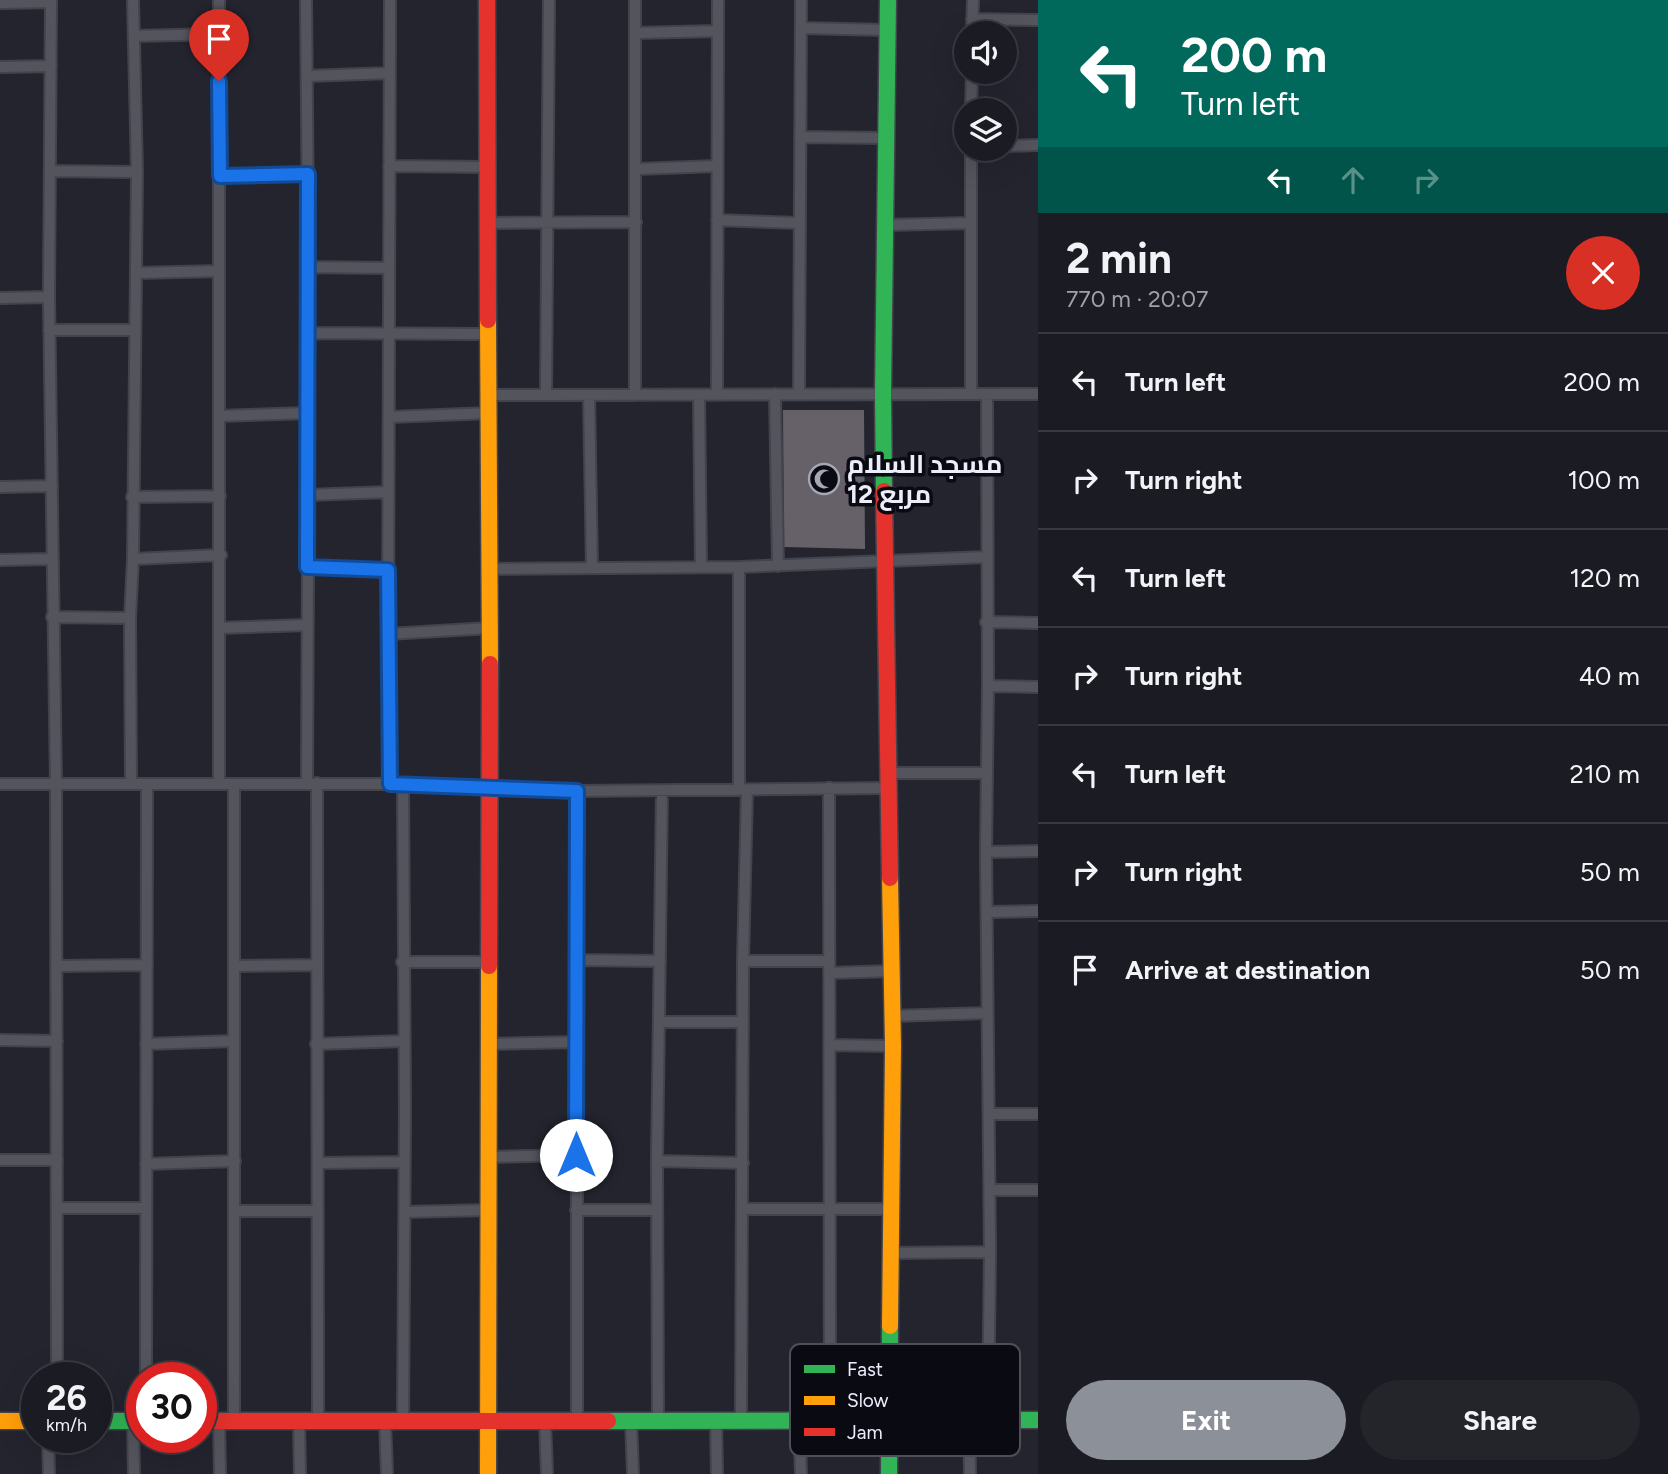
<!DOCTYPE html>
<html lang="en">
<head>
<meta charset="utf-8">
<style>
  body { margin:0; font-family:Figtree,Cairo,sans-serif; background:#24242b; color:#f1f3f6; height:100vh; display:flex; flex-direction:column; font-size:26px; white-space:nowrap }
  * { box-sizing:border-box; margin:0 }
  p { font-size:23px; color:#a0a1a6 }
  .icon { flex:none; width:38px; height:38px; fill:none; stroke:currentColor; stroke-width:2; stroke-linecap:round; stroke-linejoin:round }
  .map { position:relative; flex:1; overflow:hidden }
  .sheet { display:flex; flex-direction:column; background:#1b1b23; width:630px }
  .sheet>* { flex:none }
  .guide { background:#00695c; color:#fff; overflow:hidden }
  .controls { position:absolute; left:954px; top:21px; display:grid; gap:14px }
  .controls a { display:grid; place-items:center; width:63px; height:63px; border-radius:50%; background:#1b1b23; box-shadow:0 7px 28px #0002,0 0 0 2px #393941; font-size:35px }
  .speed { position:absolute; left:21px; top:1362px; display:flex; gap:14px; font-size:35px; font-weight:700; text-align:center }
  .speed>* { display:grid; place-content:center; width:91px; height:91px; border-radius:50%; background:#1b1b23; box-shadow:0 7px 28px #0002,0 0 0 2px #393941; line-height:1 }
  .speed small { font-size:18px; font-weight:400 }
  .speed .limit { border:10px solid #d22; background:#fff; color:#111 }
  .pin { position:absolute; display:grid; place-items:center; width:60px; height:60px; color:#fff; margin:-72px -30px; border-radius:50% 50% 50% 0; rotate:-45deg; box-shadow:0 0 7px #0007 }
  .pin .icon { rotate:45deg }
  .me { position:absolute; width:77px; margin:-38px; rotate:0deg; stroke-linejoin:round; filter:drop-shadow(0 0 5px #0008) }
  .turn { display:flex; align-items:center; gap:24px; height:147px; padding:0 28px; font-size:32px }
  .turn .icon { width:91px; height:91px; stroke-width:2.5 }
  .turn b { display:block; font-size:49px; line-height:60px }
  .lanes { display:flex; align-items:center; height:66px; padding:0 28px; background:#0003; justify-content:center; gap:35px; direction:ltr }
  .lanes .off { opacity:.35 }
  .round { display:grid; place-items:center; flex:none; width:74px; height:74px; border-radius:37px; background:#24242b }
  .overview { display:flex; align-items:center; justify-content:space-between; height:119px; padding:0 28px }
  h1 { font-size:42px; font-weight:700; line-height:52px }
  .primary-button { display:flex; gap:14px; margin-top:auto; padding:14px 28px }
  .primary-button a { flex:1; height:80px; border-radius:42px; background:#8c9099; color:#fff; font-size:28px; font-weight:700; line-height:80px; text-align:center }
  .primary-button a+a { background:#24242b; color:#f1f3f6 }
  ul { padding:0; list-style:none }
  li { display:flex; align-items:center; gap:21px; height:98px; padding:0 28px; border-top:2px solid #393941 }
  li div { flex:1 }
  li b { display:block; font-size:26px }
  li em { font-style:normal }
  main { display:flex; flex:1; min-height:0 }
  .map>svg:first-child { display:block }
  .building { fill:#666169 }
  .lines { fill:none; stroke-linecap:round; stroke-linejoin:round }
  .street-casing { stroke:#42434d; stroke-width:14 }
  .fast-casing { stroke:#42434d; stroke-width:19 }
  .slow-casing { stroke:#42434d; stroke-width:19 }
  .jam-casing { stroke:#42434d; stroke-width:19 }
  .street { stroke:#54545d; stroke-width:10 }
  .fast { stroke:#30b455; stroke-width:16 }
  .slow { stroke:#ff9f0a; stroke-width:16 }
  .jam { stroke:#e5322d; stroke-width:16 }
  .route-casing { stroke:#114b97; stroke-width:18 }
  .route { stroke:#1a73e8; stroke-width:12 }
  .labels { text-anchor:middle; stroke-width:7; stroke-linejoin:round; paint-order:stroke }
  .poi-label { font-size:26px; font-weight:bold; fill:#ecedfb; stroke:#0a0a13; text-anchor:start }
  .key { fill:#0a0a13; stroke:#4e4e59; stroke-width:2 }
  .key-label { font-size:19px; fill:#ecedfb }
</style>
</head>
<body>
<main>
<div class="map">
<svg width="1038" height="1474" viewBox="0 0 1038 1474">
  <rect width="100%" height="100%" fill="#24242f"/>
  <path class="building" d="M783 410H864L865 549 784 547Z"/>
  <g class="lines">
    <g class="street-casing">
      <path id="street" d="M51 0 49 297 56 784 57 1377
        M219 0V784
        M306 0 309 333 307 783
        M390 0 388 634 390 784
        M635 0V395
        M0 3 51 2
        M972 19 1038 20
        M801 28 887 30
        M635 33 717 31
        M972 33 973 0
        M134 36 218 34
        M0 67 51 66
        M307 76 390 73
        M971 110 972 72
        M800 137 887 138
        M1004 146 1038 145
        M971 149V394
        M389 166 488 167
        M636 169 717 166
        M50 171 137 172
        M220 176 308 174
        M717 220 799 223
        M488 223 636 222
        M885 225 971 223
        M308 267 389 268
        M136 273 219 271
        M0 298 49 297
        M49 330H135
        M309 333 488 334
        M775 394 778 566
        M799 394 801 0
        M987 394 988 686 986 852 990 1252 988 1420
        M490 395 1038 394
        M546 395 549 0
        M589 395 592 568
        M699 395 701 567
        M717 395 718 0
        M219 416 307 413
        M389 417 490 413
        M0 487 52 486
        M307 495 388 492
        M132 497 220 496
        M133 559 221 555
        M0 560 51 559
        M307 567 388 570
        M739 567V790
        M490 569 739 567 986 557
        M52 617 130 618
        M986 622 1038 623
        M219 628 307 625
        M388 634 490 628
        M988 686 1038 687
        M888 773H987
        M317 783 318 1421
        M0 784H390L577 791 889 788
        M131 784 130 618 133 559 137 172 133 0
        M234 784V1421
        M403 784 405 1110 403 1420
        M829 788 830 1420
        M986 852 1038 851
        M988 912 1038 911
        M577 960 660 961
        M743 961H828
        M402 962H489
        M56 966 147 965
        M235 966 317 965
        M829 973 892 971
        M892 1016 987 1013
        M660 1022H743
        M0 1040 57 1041
        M146 1044 234 1041
        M316 1044 404 1041
        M489 1044 576 1042
        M829 1045 893 1046
        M989 1114H1038
        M488 1157 576 1155
        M0 1160H57
        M657 1161 743 1163
        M318 1163 404 1162
        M146 1164 235 1161
        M990 1190H1038
        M57 1208H146
        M742 1209H890
        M576 1210H657
        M234 1211H317
        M405 1212 488 1210
        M890 1253 990 1252
        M146 1377 147 784
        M631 1420 633 1474
        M658 1420 657 1161 662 791
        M716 1420 717 1474
        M741 1420 743 961 747 790
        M799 1420 801 1474
        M969 1420 970 1474
        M133 1421 134 1474
        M219 1421 220 1474
        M299 1421 300 1474
        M385 1421 387 1474
        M545 1421 547 1474
        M577 1421V791
        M48 1437 49 1474"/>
    </g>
    <g class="fast-casing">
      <path id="fast" d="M884 491 883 394 888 0
        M96 1421H142
        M608 1421 1038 1420
        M889 1474 890 1326"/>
    </g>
    <g class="slow-casing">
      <path id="slow" d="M488 320 490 664
        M890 1326 893 1046 890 878
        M0 1421H37
        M488 1474 489 966"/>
    </g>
    <g class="jam-casing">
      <path id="jam" d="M487 0 488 320
        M884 491 890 878
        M489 966 490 664
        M201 1421H608"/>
    </g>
    <use href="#street" class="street"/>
    <use href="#fast" class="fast"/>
    <use href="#slow" class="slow"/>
    <use href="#jam" class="jam"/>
  </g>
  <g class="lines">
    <g class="route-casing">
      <path id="route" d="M219 81 220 176 308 174 307 567 388 570 390 784 577 791 576 1155"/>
    </g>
    <use href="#route" class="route"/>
  </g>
  <defs>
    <g id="mosque-ring" transform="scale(1.575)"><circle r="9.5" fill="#0a0a13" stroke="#a6a7b4" stroke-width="1.5"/><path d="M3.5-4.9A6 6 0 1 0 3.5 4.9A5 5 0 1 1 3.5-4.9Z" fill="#a6a7b4"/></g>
  </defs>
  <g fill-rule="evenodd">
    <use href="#mosque-ring" x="824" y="479"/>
  </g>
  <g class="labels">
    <g class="poi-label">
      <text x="847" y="473">مسجد السلام<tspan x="847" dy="30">مربع 12</tspan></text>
    </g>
  </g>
  <rect x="790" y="1344" width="230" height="112" rx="10" class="key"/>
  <rect x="804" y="1365" width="31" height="8" fill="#30b455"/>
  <rect x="804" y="1396" width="31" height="9" fill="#ff9f0a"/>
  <rect x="804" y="1428" width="31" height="8" fill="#e5322d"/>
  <g class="key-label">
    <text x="847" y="1376">Fast</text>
    <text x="847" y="1407">Slow</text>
    <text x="847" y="1439">Jam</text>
  </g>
</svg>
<div class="controls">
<a><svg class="icon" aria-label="sound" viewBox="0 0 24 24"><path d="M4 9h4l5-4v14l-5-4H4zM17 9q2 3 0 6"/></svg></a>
<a><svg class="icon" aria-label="layers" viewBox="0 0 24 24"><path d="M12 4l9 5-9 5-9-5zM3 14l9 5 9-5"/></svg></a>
</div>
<div class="speed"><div>26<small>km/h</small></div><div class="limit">30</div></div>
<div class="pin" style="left:219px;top:81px;background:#d93025"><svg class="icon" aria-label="arrive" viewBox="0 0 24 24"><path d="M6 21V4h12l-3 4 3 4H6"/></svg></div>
<svg class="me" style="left:576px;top:1155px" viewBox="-20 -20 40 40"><circle r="19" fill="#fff"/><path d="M0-13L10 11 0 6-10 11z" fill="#1a73e8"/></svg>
</div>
<section class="sheet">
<div class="guide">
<div class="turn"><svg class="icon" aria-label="left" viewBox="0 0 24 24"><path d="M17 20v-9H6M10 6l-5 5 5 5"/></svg><div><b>200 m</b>Turn left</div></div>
<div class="lanes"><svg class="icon" aria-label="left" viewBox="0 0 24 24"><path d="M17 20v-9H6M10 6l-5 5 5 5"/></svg><svg class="icon off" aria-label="ahead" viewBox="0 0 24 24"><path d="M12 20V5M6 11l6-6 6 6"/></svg><svg class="icon off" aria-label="right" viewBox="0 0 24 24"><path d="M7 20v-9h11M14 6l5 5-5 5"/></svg></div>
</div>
<div class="overview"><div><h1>2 min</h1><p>770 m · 20:07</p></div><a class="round" style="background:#d93025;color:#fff"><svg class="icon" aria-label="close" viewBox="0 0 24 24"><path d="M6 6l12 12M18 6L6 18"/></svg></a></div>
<ul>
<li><svg class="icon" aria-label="left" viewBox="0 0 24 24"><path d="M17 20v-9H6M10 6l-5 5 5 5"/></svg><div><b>Turn left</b></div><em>200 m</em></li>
<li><svg class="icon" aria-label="right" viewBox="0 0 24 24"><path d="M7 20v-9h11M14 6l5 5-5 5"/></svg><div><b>Turn right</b></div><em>100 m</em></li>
<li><svg class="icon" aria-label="left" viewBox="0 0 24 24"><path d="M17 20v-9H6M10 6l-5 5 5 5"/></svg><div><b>Turn left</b></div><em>120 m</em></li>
<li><svg class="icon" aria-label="right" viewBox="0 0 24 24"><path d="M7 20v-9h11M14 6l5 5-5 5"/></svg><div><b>Turn right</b></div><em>40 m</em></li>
<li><svg class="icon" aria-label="left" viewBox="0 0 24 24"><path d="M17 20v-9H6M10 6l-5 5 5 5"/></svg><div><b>Turn left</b></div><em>210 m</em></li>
<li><svg class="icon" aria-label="right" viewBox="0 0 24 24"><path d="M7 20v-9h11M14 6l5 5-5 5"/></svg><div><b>Turn right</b></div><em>50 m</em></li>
<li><svg class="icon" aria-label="arrive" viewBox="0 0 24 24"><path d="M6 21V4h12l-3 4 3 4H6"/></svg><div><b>Arrive at destination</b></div><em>50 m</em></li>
</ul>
<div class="primary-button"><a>Exit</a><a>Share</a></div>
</section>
</main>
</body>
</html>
